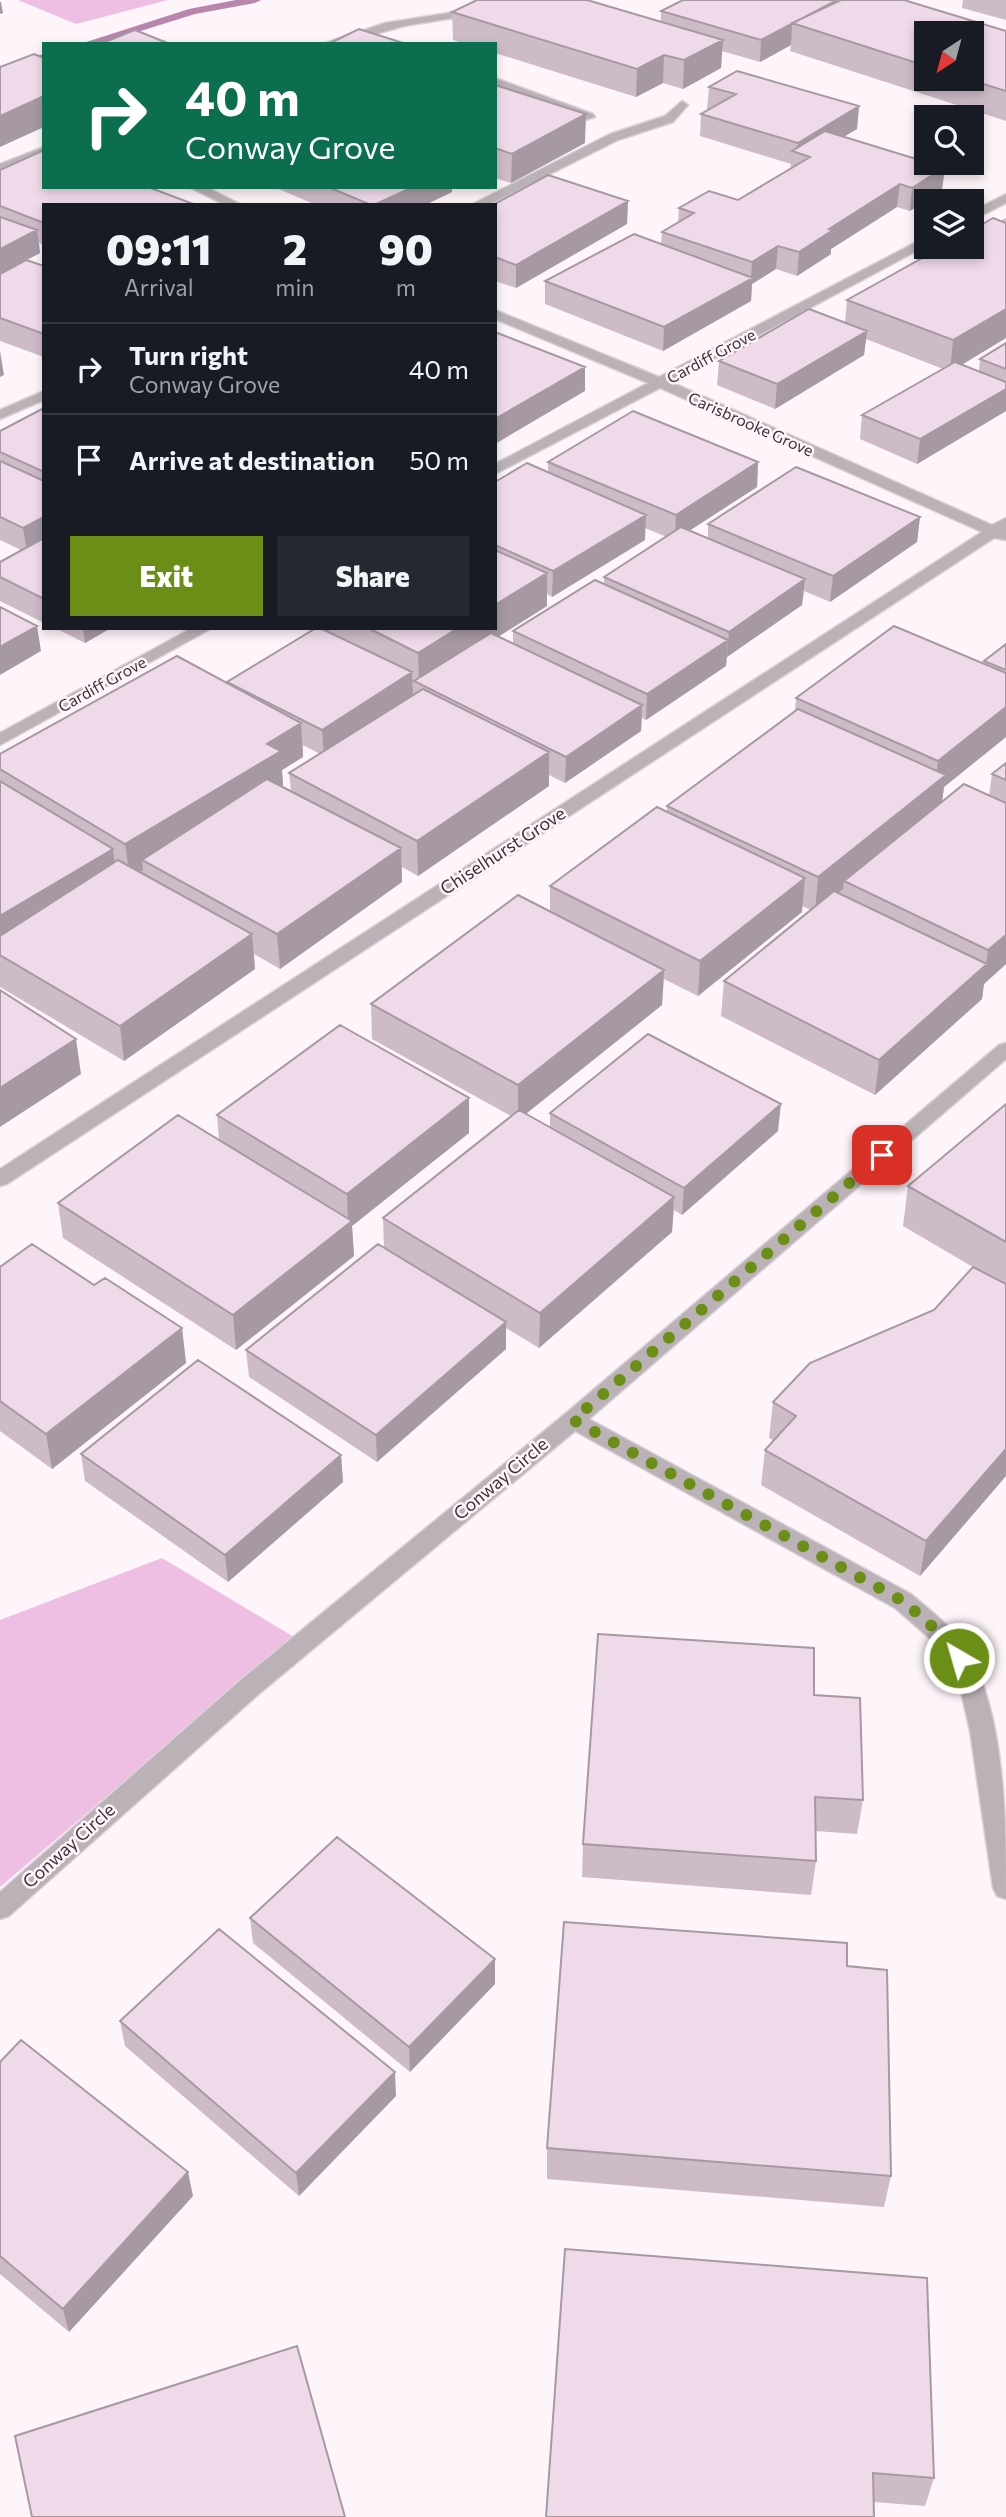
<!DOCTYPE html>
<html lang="en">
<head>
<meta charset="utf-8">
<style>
  body { margin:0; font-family:Commissioner,sans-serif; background:#242831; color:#f1f3f6; height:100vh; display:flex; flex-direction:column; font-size:26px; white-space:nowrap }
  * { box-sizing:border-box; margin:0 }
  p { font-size:23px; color:#9ea1a6 }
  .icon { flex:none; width:38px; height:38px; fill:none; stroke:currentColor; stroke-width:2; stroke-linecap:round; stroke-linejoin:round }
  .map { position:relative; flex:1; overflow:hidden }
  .drawer { position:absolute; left:42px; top:203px; width:455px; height:427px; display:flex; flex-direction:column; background:#171b24; border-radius:0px; box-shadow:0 4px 10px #0003 }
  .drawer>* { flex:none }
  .top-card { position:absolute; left:42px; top:42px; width:455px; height:147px; border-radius:0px; box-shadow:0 4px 10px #0003; background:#0b6e4f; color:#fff; overflow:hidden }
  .needle { width:46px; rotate:216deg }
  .buttons { position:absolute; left:914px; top:21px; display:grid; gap:14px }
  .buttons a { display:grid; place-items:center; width:70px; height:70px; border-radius:0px; background:#171b24; box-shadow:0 4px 10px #0003; font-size:35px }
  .pin { position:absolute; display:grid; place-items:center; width:60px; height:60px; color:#fff; margin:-30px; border-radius:14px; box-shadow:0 4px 10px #0006 }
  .me { position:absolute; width:77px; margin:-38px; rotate:322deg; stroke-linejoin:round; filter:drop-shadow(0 0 5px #0008) }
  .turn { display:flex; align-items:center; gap:24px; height:147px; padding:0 28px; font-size:32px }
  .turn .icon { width:91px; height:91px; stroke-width:2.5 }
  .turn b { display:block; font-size:49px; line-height:60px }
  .eta { display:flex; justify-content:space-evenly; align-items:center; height:119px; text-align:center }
  .eta b { font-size:42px; font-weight:800; line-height:49px }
  .cta { display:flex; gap:14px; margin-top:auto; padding:14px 28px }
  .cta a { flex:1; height:80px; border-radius:0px; background:#6b8e17; color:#fff; font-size:28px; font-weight:800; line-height:80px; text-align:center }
  .cta a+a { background:#242831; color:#f1f3f6 }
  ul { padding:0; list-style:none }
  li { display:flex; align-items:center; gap:21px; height:91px; padding:0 28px; border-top:2px solid #363941 }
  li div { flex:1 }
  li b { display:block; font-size:26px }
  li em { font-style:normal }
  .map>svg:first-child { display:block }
  .green { fill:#eebfe2 }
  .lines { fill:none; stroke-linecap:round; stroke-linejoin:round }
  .stream { fill:#b886ac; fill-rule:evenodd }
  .minor-casing { stroke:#dbd2d8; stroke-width:3 }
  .minor { fill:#bbb2b8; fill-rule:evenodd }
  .wall { fill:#cebbc8; fill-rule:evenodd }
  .shaded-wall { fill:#a799a3 }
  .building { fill:#efdae9; stroke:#a799a3; stroke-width:2 }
  .route { stroke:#6b8e17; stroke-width:12; stroke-dasharray:0 21.6 }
  .labels { text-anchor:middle; stroke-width:5; stroke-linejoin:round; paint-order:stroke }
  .far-street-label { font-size:16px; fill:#3a3238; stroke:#fef5fb }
  .street-label { font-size:18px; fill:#3a3238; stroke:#fef5fb }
</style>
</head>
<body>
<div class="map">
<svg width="1006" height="2517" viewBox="0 0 1006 2517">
  <rect width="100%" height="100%" fill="#fef5fb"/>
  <path class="green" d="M18 0H168L76 24Z
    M162 1558 294 1637 0 1887V1620Z"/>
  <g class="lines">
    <path class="stream" d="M236 0H261L255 3 195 14 99 44H80L189 9Z
      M44 54V61L0 74V66Z"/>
    <g class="minor-casing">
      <path id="minor" d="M480 8 484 9V13L404 26 341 44H323L385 23Z
        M495 78 593 114 595 117 585 120 495 86Z
        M682 101 688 105 673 122 618 140 488 205H471L610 134 665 116Z
        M44 147V155L0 172V164Z
        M189 187H206L242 205H225Z
        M1006 194V203L971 221V212Z
        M926 237V246L671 382 992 525 1006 518V540L994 538 7 1184 0 1186V1169L982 532 660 388 495 474V464L648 383 495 319V310L659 377Z
        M44 391V400L0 419V410Z
        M192 628H212L0 745V733Z
        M1006 1043V1059L589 1419 911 1594C932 1612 954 1628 968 1652 1006 1717 1006 1824 1006 1899L997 1896 993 1888 970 1731 959 1683 950 1664 934 1642 895 1608 575 1431 260 1693 9 1916 0 1919V1892L242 1679 565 1414 999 1045Z"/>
    </g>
    <use href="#minor" class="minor"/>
  </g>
  <path class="wall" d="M963 0H1006V20L962 8Z
    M661 11 1006 31V121L790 51 791 45 760 62 722 51 721 68 683 89 663 83 636 97 495 53V44H465L453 40 452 12 661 22ZM926 33 971 79H926Z
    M495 85 585 143 511 183 495 178Z
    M709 87 859 106 857 129 843 137 945 167 942 190 910 211 897 207 831 249V254L797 276 776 269 752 284 751 301 663 351 545 304V281L661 244 662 232 678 223 679 208 738 200 790 169 791 164 700 136 701 114 710 109H707Z
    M0 170 44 205V245L39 243 40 253 0 274Z
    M274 187H452V192L425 205H316Z
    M628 201 627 224 516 288 495 281V205Z
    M1006 218V338L962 364 979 371 980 359 1006 343V411L917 464 860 439 862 415 943 369 866 339 864 355 775 409 717 385 719 361 845 323 847 300Z
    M44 266V357L0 341V274Z
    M44 408V623L0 601V562L21 550 0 540V431Z
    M548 462H758L757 487 689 531 708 539V524L920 517 917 542 830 602 804 591 802 605 727 657 726 666 646 720 642 718 641 731 565 783 549 775V786L418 876 402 867V882L280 969 254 954 255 969 124 1061 0 987V754L227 683 311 631V628H495V482L548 472ZM645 528 667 537 604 577V584L513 631V644L498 637 547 606V594L552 597 645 540ZM303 745 320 754 289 773 291 790 282 786 283 785 282 770 303 757Z
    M55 628H111L85 643Z
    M1006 644V737L944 787 942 802 989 796 992 774 1006 763V964L984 984 982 999 875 1095 721 1016 724 981 811 910 802 906V912L698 996 664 979 662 1005 526 1114 550 1127V1113L778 1131 682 1215 674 1210 672 1232 539 1348 506 1328V1349L377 1462 249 1377 246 1350 384 1248 383 1218 511 1116 372 1039 371 1004 550 911V886L667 812V806L795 711 796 698 983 663 984 661Z
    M1006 1104V1476L920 1576 761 1485 765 1450 773 1440 769 1438 773 1402 934 1310 973 1267 903 1226 908 1186Z
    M217 1115 469 1133 352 1226 354 1256 236 1350 63 1238 58 1203 219 1140Z
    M0 1267 94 1285 182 1328 186 1363 52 1469 0 1431Z
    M81 1454 341 1455 343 1482 228 1582 85 1481Z
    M814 1695 863 1800 857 1834 815 1831 816 1861 811 1895 582 1877 583 1844Z
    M250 1918 495 1959V1984L410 2072 253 1943Z
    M847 1966 891 2176 884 2207 547 2179V2148Z
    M120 2021 396 2096 299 2196 125 2046Z
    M0 2062 193 2196 69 2332 0 2274Z
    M565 2249 934 2478 925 2506 874 2502Z"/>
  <path class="shaded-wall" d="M0 2H1L3 13 0 14Z
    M792 24 791 45 760 62 761 40Z
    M723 40 721 68 683 89 684 60Z
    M664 55 663 83 636 97 637 69Z
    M44 96V127L0 147V116Z
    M859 106 857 129 810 157 797 153 798 143Z
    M586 114 585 143 511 183 512 154Z
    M945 167 942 190 910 211 912 188Z
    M900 184 897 207 831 249V254L797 276 799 252 829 229Z
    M413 187H452V192L425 205H374Z
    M628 201 627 224 516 288V265Z
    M37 230 40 253 0 274V249Z
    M778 246 776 269 752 284 751 301 663 351 664 327 751 279 752 262Z
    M1006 309V338L950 372 953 340Z
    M867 331 864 355 775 409 777 384Z
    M0 351 4 375 0 377Z
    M585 367V391L495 444V419Z
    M1006 389V411L917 464 920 439Z
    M758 462 757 487 675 540 676 515Z
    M646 515 645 540 552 597 553 571Z
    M44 517V544L27 553 23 528Z
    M920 517 917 542 830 602 833 576Z
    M547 573V606L421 685 419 683 418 653 458 628H495V605Z
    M805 579 802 605 727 657 729 632Z
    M37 626 41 651 0 675V647Z
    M83 628H111L85 643Z
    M728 640 726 666 646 720 647 694Z
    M412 672 413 698 324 756 322 730Z
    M642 705 641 731 565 783 566 757Z
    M1006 707V737L944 787 941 809 844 881 843 889 815 912 818 877 935 783 938 761Z
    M301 723 303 757 282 770 283 785 151 865 142 860 143 870 130 878 125 844 267 744Z
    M549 752V786L418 876 417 841Z
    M401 848 402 882 280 969 277 934Z
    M113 849 117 884 0 954V916Z
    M805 878 802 912 698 996 700 961Z
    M252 934 255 969 124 1061 120 1026Z
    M1006 935V964L984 984 982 999 875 1095 879 1060 986 965 988 950Z
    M664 970 662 1005 518 1120V1085Z
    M76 1039 81 1074 0 1127V1088Z
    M469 1098V1133L352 1226 354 1256 236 1350 233 1315 348 1224 347 1194Z
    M781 1104 778 1131 682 1215 684 1188Z
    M674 1197 672 1232 539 1348 540 1313Z
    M506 1322V1349L377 1462 376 1435Z
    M182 1328 186 1363 52 1469 46 1434Z
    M1006 1449V1476L920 1576 926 1541Z
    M341 1455 343 1482 228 1582 225 1555Z
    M495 1959V1984L410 2072 409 2047Z
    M395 2072 396 2096 299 2196 296 2173Z
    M188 2172 193 2196 69 2332 63 2309Z"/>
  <path class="building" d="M477 0H587L723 40 684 60 664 55 637 69 452 12Z
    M683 0H837L761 40 661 11Z
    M841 0H904L1006 31V91L967 79H971V33H926V66L792 23Z
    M359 29 403 43 328 44Z
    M135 30 170 44H100Z
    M34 54 44 58V96L0 116V67Z
    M737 71 859 106 798 143 701 114 736 94 709 87Z
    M495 85 586 114 512 154 495 148Z
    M825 131 926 162V163H930L945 167 912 188 900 184 829 229 833 230 799 252 778 246 752 262 662 232 694 213 679 208 709 191 738 200 810 157 792 151Z
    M44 150V187H148L196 205H44V223L0 206V170Z
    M548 175 628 201 516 265 495 257V205H493Z
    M328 187H413L374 205H371Z
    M0 217 37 230 0 249Z
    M993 218 1006 223V309L953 340 847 300 942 247H971V231Z
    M634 234 753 278 664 327 545 281Z
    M26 260 44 266V334L0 318V274Z
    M809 309 867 331 777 384 719 361Z
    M495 332 585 367 495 419Z
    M1006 343V369L980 359Z
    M955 362 1006 382V389L920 439 862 415Z
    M44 408V472L0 452V431Z
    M633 411 758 462 676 515 548 462Z
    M0 461 44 481V517L23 528 0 517Z
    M527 463 646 515 553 571 495 545V482Z
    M796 467 920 517 833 576 708 524Z
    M681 527 805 579 729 632 604 577Z
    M44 538V599L0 577V562Z
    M495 550 547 573 495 605Z
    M595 580 728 640 647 694 513 631Z
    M0 607 37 626 0 647Z
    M894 626 1006 673V707L938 761 796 698Z
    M316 628H320L412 672 322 730 227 682Z
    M368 628H458L418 653Z
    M491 633 642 705 566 757 414 681Z
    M1006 644V670L984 661Z
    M177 656 301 723 267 744 281 751 125 844 0 769V754Z
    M423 689 549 752 417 841 289 773Z
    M798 709 946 775 818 877 667 806Z
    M1006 763V780L992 774Z
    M267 779 401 848 277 934 142 860Z
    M0 781 113 849 0 916Z
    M964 784 1006 803V935L988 950 844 881Z
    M657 807 805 878 700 961 550 886Z
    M118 860 252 934 120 1026 0 955V936Z
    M834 891 987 964 879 1060 724 981Z
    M518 895 664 970 518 1085 371 1004Z
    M0 990 76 1039 0 1088Z
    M340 1025 469 1098 347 1194 217 1115Z
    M648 1034 781 1104 684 1188 550 1113Z
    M1006 1104V1242L908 1186Z
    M519 1110 674 1197 540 1313 383 1218Z
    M178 1115 352 1221 233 1315 58 1203Z
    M32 1244 94 1285 105 1278 182 1328 46 1434 0 1401V1267Z
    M378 1244 506 1322 376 1435 246 1350Z
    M973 1267 1006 1284V1449L926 1541 765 1450 796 1416 773 1402 810 1363 934 1310Z
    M198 1360 341 1455 225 1555 81 1454Z
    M598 1634 814 1648V1695L860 1698 863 1800 815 1797 816 1861 583 1844Z
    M337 1837 495 1959 409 2047 250 1918Z
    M564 1922 847 1943V1966L887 1970 891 2176 547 2148Z
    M219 1929 395 2072 296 2173 120 2021Z
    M21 2040 188 2172 63 2309 0 2256V2062Z
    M565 2249 927 2278 934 2478 873 2473 874 2517H546Z
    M297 2346 345 2517H32L15 2436Z"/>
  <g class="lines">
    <path class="route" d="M882 1155 573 1420 903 1601 942 1635 959 1658"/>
  </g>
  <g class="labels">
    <g class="far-street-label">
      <text transform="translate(711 356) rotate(-28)" y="6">Cardiff Grove</text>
      <text transform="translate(751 424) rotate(24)" y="6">Carisbrooke Grove</text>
      <text transform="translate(102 684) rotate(-29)" y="6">Cardiff Grove</text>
    </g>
    <g class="street-label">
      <text transform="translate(503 851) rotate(-33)" y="6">Chiselhurst Grove</text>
      <text transform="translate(501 1479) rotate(-40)" y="6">Conway Circle</text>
      <text transform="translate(69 1846) rotate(-42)" y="6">Conway Circle</text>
    </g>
  </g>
</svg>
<div class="buttons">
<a><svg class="needle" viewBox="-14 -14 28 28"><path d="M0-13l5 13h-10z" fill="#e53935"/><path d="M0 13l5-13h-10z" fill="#9ea1a6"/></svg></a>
<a><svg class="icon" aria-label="search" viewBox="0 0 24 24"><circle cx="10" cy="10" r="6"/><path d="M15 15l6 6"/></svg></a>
<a><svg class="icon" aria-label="layers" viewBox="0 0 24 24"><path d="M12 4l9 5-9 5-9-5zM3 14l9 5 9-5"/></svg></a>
</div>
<div class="pin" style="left:882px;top:1155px;background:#d93025"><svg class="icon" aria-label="arrive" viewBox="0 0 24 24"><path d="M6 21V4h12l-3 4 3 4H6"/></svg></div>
<svg class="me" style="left:959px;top:1658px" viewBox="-20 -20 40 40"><circle r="17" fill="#6b8e17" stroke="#fff" stroke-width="3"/><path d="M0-11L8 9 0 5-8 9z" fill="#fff"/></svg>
<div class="top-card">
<div class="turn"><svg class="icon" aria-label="right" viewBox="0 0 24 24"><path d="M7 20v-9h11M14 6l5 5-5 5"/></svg><div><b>40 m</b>Conway Grove</div></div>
</div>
<section class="drawer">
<div class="eta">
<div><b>09:11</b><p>Arrival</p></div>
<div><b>2</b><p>min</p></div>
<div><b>90</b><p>m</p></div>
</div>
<ul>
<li><svg class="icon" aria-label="right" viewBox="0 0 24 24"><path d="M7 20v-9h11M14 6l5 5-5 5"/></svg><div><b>Turn right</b><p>Conway Grove</p></div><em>40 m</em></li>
<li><svg class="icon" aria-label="arrive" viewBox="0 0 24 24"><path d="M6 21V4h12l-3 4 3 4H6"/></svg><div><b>Arrive at destination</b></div><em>50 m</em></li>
</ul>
<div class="cta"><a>Exit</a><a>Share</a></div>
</section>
</div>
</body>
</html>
